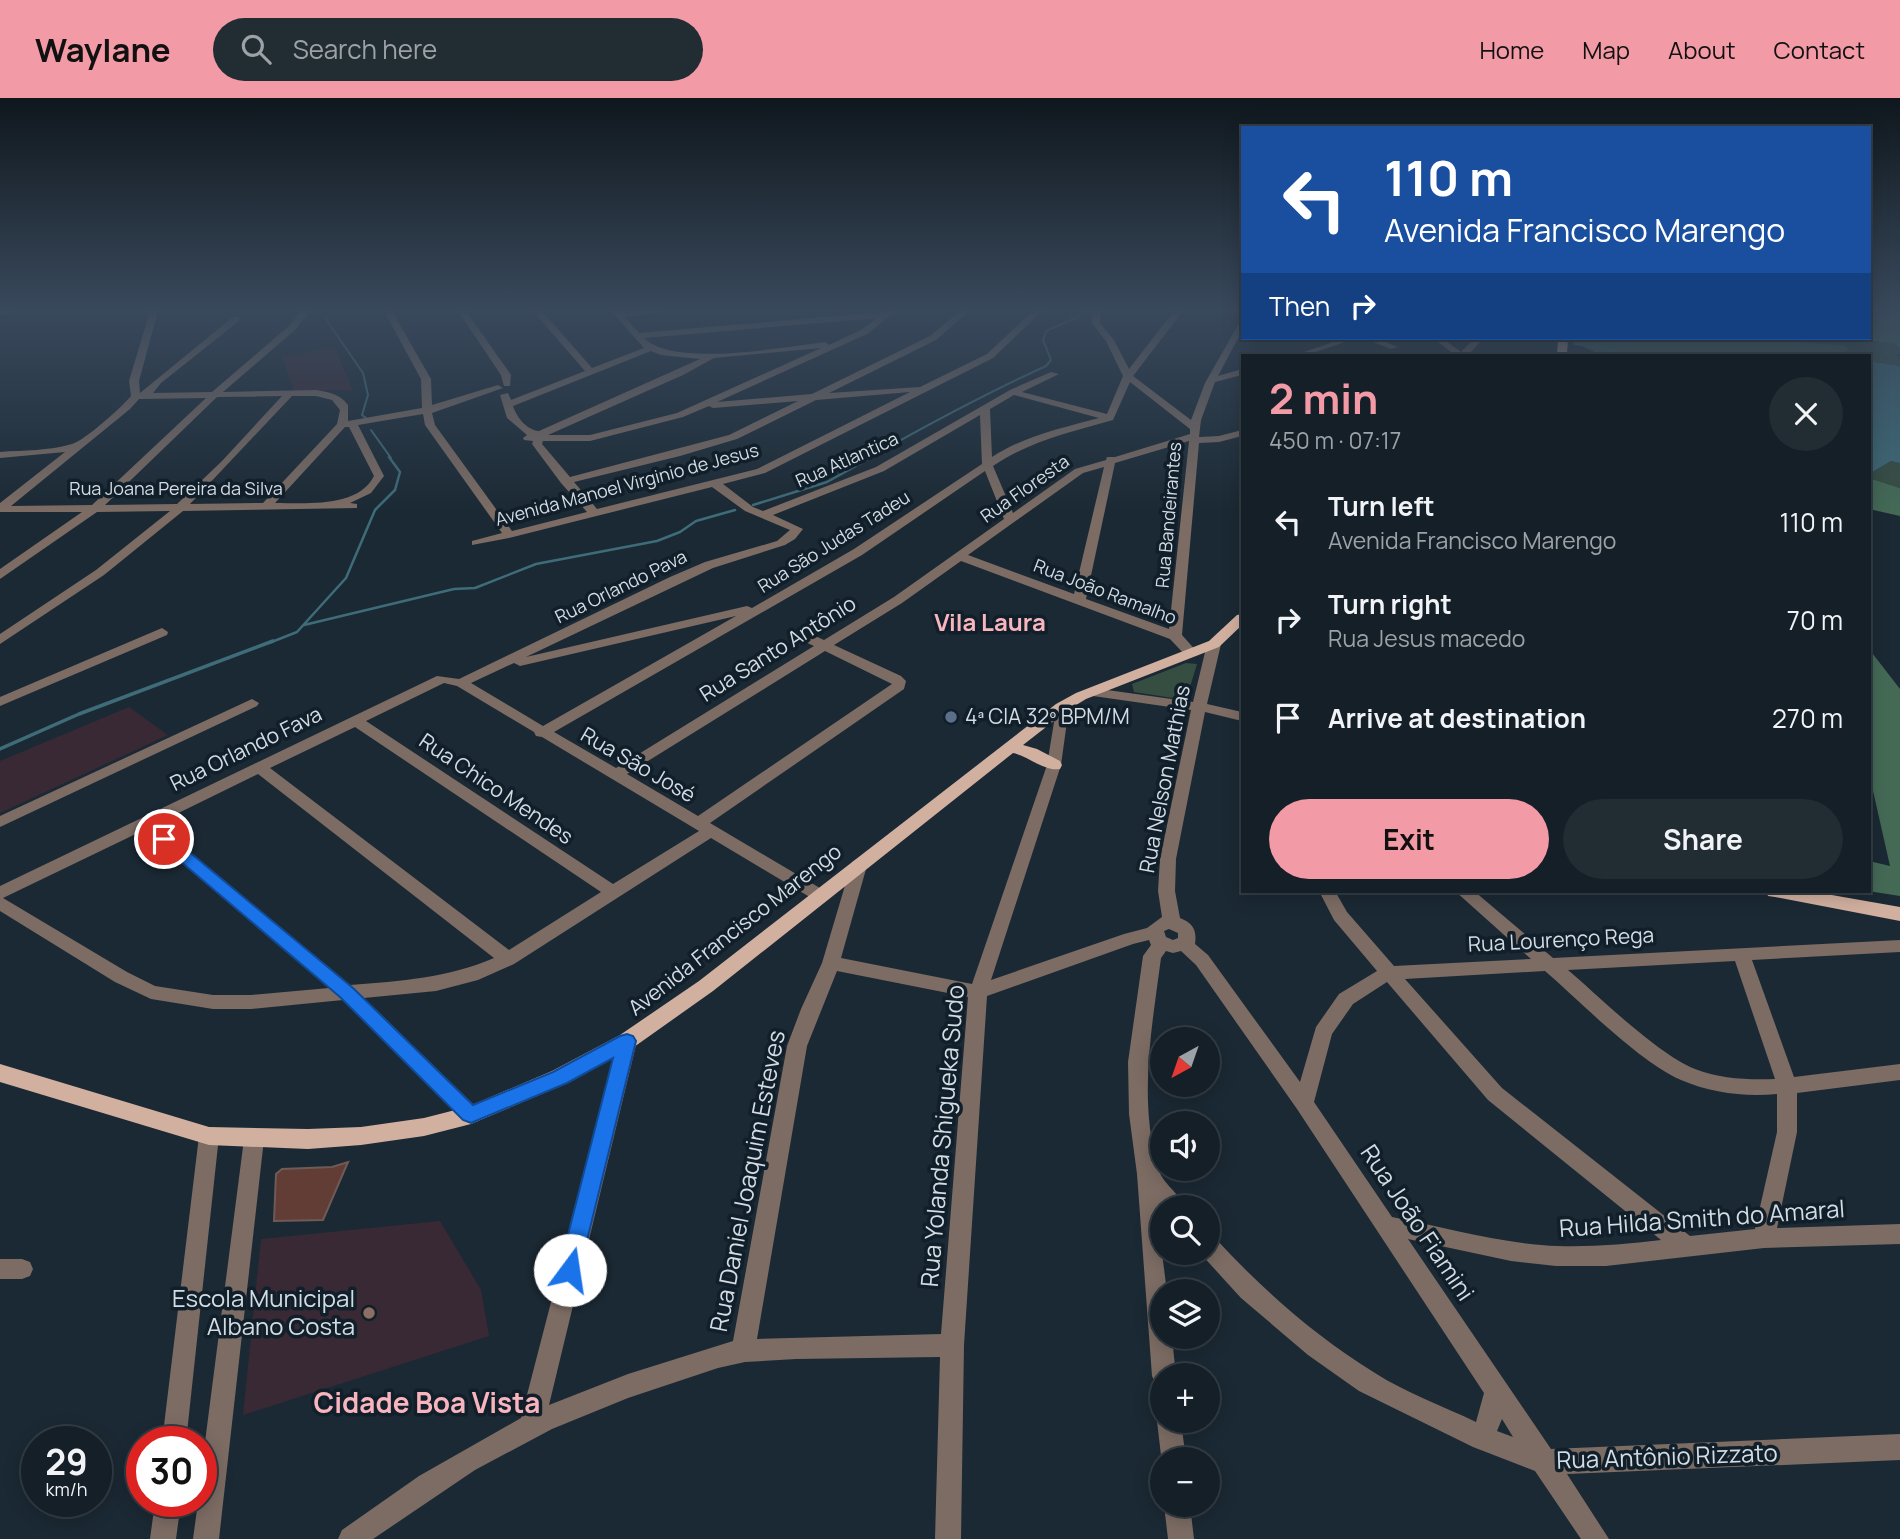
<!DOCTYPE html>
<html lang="en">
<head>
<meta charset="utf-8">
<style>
  body { margin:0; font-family:Manrope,sans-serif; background:#212c33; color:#f1f3f6; height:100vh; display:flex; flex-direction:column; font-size:26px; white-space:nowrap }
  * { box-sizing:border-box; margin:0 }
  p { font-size:23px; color:#9da2a7 }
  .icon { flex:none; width:38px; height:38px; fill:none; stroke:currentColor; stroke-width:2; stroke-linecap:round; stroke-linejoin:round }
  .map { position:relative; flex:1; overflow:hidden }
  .panel { position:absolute; left:1241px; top:256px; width:630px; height:539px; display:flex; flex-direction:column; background:#141f27; border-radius:0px; box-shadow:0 4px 18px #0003,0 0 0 2px #333d44 }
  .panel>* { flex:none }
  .top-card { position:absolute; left:1241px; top:28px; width:630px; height:214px; border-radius:0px; box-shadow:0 4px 18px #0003,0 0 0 2px #333d44; background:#1a4fa0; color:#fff; overflow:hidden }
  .needle { width:46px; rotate:220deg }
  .tools { position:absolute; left:1150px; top:929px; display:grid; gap:14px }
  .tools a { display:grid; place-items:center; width:70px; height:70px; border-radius:50%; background:#141f27; box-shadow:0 4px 18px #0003,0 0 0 2px #333d44; font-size:35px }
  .speed { position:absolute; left:21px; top:1328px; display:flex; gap:14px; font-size:35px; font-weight:700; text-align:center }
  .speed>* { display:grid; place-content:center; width:91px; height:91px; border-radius:50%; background:#141f27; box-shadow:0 4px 18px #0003,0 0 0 2px #333d44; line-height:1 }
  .speed small { font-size:18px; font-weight:400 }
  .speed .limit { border:10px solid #d22; background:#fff; color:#111 }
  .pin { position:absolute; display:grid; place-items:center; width:60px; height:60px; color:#fff; margin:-30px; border:4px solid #fff; border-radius:50%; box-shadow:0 2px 7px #0007 }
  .me { position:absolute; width:77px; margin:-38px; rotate:14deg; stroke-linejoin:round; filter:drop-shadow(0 0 5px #0008) }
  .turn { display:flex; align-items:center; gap:24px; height:147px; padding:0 28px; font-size:32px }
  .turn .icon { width:91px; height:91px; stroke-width:2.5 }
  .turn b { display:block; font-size:49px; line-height:60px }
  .then { display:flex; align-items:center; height:66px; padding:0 28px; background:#0003; gap:14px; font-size:26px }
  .round { display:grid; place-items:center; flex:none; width:74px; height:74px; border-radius:37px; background:#212c33 }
  .summary { display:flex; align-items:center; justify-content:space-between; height:119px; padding:0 28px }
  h1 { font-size:42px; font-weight:700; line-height:52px; color:#f39aa7 }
  .cta { display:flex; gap:14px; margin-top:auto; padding:14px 28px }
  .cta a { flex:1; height:80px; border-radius:42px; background:#f39aa7; color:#111; font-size:28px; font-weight:700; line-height:80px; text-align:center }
  .cta a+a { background:#212c33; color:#f1f3f6 }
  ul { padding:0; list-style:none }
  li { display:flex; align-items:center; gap:21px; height:98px; padding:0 28px }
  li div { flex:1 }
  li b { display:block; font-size:26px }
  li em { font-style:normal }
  header { display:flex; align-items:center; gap:42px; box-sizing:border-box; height:98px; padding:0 35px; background:#f39aa7; color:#111 }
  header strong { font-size:33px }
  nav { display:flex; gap:38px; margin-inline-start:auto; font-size:24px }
  .search { width:490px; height:63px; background:#212c33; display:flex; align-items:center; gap:18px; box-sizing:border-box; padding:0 24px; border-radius:38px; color:#9da2a7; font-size:26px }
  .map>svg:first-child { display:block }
  .education { fill:#382935 }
  .green { fill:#364d41 }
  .forest { fill:#446a56 }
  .water { fill:#3e6c79 }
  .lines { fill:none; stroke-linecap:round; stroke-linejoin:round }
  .stream-far2 { stroke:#3e6c79; stroke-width:2 }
  .stream-far1 { stroke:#3e6c79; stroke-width:2.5 }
  .stream { stroke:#3e6c79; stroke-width:3.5 }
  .building { fill:#623d36; stroke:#6f5a56; stroke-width:2 }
  .minor { fill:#7c6c64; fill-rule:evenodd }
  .major { fill:#d2b0a0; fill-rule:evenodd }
  .route { fill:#1a73e8; stroke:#114b97; stroke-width:2 }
  .service-dot { fill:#5c6f8a; stroke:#111f2a; stroke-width:2.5 }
  .education-dot { fill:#8d6e63; stroke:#111f2a; stroke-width:2.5 }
  .labels { text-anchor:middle; stroke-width:7; stroke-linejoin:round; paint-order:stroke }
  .far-street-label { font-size:18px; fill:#d3dbe3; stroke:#111f2a }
  .street-label { font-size:21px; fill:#d3dbe3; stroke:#111f2a }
  .poi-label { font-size:21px; fill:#d3dbe3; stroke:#111f2a; text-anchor:start }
  .quarter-label { font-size:24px; font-weight:bold; fill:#f9b5be; stroke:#111f2a }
  .near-street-label { font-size:24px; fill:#d3dbe3; stroke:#111f2a }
  .near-poi-label { font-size:24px; fill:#d3dbe3; stroke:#111f2a; text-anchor:end }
  .near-quarter-label { font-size:28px; font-weight:bold; fill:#f9b5be; stroke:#111f2a }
</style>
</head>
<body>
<header>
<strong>Waylane</strong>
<div class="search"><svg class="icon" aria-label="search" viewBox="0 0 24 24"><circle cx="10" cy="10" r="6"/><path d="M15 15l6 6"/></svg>Search here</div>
<nav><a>Home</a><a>Map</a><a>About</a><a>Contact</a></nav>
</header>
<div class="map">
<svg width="1900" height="1441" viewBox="0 0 1900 1441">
  <rect width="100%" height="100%" fill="#1b2934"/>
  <path class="education" d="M334 249 353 292 294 293 282 259Z
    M129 609 168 637 0 715V663Z
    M440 1123 481 1192 489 1238 243 1317 261 1141Z"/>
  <path class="green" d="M1737 240H1868L1871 243 1894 245 1900 251V256L1896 258H1900V268L1869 263V257H1835L1850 252 1845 247Z
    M1891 363 1900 365V390L1869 380V376Z
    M1186 565 1197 566 1186 602 1134 594 1132 586Z"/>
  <path class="forest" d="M1869 213H1900V251L1894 245 1871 243 1869 233 1874 232 1869 229Z
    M1571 240H1737L1845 247 1850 252 1835 257H1601L1571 243Z
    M1869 380 1900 390V418L1869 411Z
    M1869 551 1900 591V798L1868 793 1869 763 1890 768 1869 675Z"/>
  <path class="water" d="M1869 263 1900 268V365L1891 363 1869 376Z"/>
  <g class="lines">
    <path class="stream-far2" d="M1082 215 1084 213
      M325 220 363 275 368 297 362 317 366 320
      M1574 246 1610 251 1627 257
      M371 332 391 360
      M869 360C927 327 985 296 1046 268L1051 262 1043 242 1046 233 1078 219"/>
    <path class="stream-far1" d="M753 407 827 384 872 359
      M304 527 454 491 475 490 536 466 657 443 680 434 696 423 735 412
      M269 545 297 534 346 480 375 412 395 392 400 374 389 359"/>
    <path class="stream" d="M0 651 79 616 273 543"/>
  </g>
  <path class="building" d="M348 1064 323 1122 274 1123 276 1076 282 1071 332 1069Z"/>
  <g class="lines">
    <path class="minor" d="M0 213H16L0 217Z
      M150 213H158L139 283 140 295 233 219H239V223L161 285 153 295 212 294 290 227 301 213H310L296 231 223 294 316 292C329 294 340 296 348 307V323L422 310 421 281 384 213H392L431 281 432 307 498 287 503 290 432 315 435 327 512 433 587 414 561 385 532 346 533 343 524 342 523 340 527 337 507 320 500 297 508 295 511 302 585 273 533 213H542L592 270 644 250 611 213H669L625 219 639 235 896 213 867 236 717 304 812 296 930 238 960 213H969L936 242 829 295 920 289 987 256 1033 213H1042L993 260 765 375 723 386 753 409 763 413 876 369 1010 292 1051 274 1059 276 1022 294 1107 316 1123 278 1106 243 1091 224 1094 213H1102L1099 224 1114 242 1129 271 1174 213H1183L1133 278 1191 322 1205 285 1238 227 1242 225V233L1218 278 1242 271V277L1215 284 1201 322 1199 339 1219 338 1242 332V338L1219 344 1199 345 1182 537 1198 555 1196 558H1186L1170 541 961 463 902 505 834 547 901 578 906 583 904 591 710 725 825 793 827 797 825 801H813L711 740 514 866 478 882 436 893 364 900 478 1011 481 1017 478 1023 471 1025 464 1023 343 902 251 911H213L151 901 115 884 0 813V788L437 578 459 581 670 479 705 464 777 443 790 432 745 413 712 389 509 440 472 447V443L502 435 425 327 423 316 358 327 384 378 371 395 350 405 357 406V410L183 413 104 477 0 546V536L96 472 170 413 97 414 0 481V471L82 414H0V405L65 354 0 360V354C24 352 49 353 72 346 84 343 122 309 131 298L129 283ZM877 220 861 232 829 247 825 244C784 249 674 270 644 240ZM821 250 677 315 590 337H548L683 277 714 260ZM651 253 661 257 700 261 539 333C527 332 517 320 513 308ZM1130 284 1190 331V336L1115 359H1107L1106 362 1075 371 1013 415 993 368C1030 343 1071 334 1113 322ZM910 294 757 371 597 411 574 384 680 358 737 341 816 302ZM1014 297 1099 320C1062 330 1024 338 992 359L990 311ZM282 298 222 363 177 406 105 407 217 299ZM292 298H316L332 302 340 312 337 326 263 405 190 406ZM206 300 92 407 11 408 130 311 139 301ZM798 303 729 337 570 379 542 346 543 343H590L683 319 709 308 713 310ZM980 317 982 366 854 451 752 510 747 508 526 559 713 470 785 447 795 441 803 431 773 417 884 373ZM345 329H349L374 378C358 410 306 405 275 405ZM1189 343 1169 531 1086 501 1115 365ZM1104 369 1074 496 968 457 1083 375ZM985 373 1004 421 894 499 824 542 802 532H792V538L814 548 616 670 554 634 862 457ZM736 518 543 628 471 585 514 565 520 568ZM825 553 892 586 698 718 627 676ZM444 585 457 588 534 634 536 638 542 639 699 733 613 786 366 623ZM355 629 601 794 509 852 270 670ZM258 676 494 860C448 880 401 883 350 887L156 726ZM144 732 329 890 251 897H213L155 888 127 874 3 800Z
      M458 213H466L511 277 510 288H504L501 277Z
      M1345 240H1357L1307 257H1295Z
      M1363 240H1375L1398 249 1391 251Z
      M1433 240H1442L1461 254 1475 240H1484L1468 257H1455Z
      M162 530 168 534 167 537 0 608V599Z
      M1214 542 1221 546 1207 606 1242 614V623L1205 614 1176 761 1175 793 1180 820C1193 825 1197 832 1195 846L1208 857 1300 984 1316 929 1339 896 1377 873 1334 822 1319 793H1335L1347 814 1394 868 1531 861 1455 793H1474L1553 860 1900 842V854L1752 862 1794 979 1900 966V982L1797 995V1034L1777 1130 1900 1126V1146L1764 1150 1606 1168H1556L1511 1163 1408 1141 1551 1351 1900 1336V1362L1567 1376 1609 1441H1581L1535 1373 1473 1349 1359 1293 1308 1257 1241 1200 1200 1155H1208V1138L1216 1141C1263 1192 1315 1238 1375 1275 1406 1295 1443 1308 1476 1324L1484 1295 1297 1011 1196 867 1181 853 1173 855 1166 853 1161 860C1152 929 1138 1001 1158 1070 1162 1085 1179 1095 1186 1110L1160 1108 1162 1155 1167 1194H1162V1239H1172L1176 1278H1162V1289L1156 1286 1152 1278 1137 1076 1129 1016 1128 964 1143 858 1151 847 1149 842 1133 846 987 898 964 1247 961 1441H935L940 1259 796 1261 745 1264 718 1270 628 1300 552 1331 475 1372 373 1441H338L342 1432 419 1378 521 1320 620 938 627 936 634 938 637 943 549 1307 628 1276 733 1243 787 948 801 911 822 865 852 764 860 759 868 764 841 860 972 886 1047 667 1057 606H1067L1069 609 1061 667 991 882 1124 836 1147 830 1162 819 1158 793 1160 761 1191 612 1093 598 1086 594 1093 590 1193 604 1207 546ZM1169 831 1178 835V840L1173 842 1166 839 1164 833ZM1735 863 1775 981C1749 982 1720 981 1695 971 1656 955 1601 900 1568 872ZM837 873 968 899 941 1236 757 1241 807 948ZM1545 873C1582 905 1638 963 1681 982 1711 995 1745 999 1777 996V1034L1755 1131 1690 1138 1502 990 1405 881ZM1387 884 1488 1002 1661 1142C1627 1146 1593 1149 1558 1148 1503 1146 1447 1130 1392 1119L1314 1004 1332 936 1353 906ZM1502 1321 1513 1339 1497 1333Z
      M252 601 259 605 257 608 0 729V718Z
      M209 1029 216 1032 219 1038 186 1344H162L199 1038 202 1032Z
      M254 1032 261 1035 264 1041 219 1441H193L198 1404H201V1375L244 1041 247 1035Z
      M0 1161H22L30 1164 33 1171 30 1178 22 1181H0Z
      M1160 1314 1162 1323H1181L1186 1362H1162V1366L1157 1323Z
      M155 1404H181L176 1441H150Z
      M1164 1407H1190L1194 1441H1168Z"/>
    <path class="major" d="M1558 240H1568L1567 257H1557Z
      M1242 516V527L1219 549 1086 601 1068 612 1023 647 1037 651 1060 663 1062 667 1060 671C1045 674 1028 658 1013 655L713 893 634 949 568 985 471 1026 424 1038 361 1047 308 1051 209 1047 0 984V966L209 1029 308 1031 361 1029 424 1020 467 1009 552 973 620 937 699 883 1056 606 1076 595 1209 543 1237 517Z
      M1766 793H1809L1900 809V823L1775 799 1768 798Z"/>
  </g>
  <linearGradient id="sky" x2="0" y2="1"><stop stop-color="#0f171d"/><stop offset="0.51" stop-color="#39495c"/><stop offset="1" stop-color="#39495c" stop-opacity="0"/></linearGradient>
  <rect width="1900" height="415" fill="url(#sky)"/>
  <path class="route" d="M164 736 170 738 353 890 473 1007 553 974 620 938 627 936 633 938 636 943 578 1179 570 1183 562 1179 559 1172 613 960 567 985 478 1022 471 1025 463 1022 340 899 159 745 156 741 159 738Z"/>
  <circle class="service-dot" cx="951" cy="619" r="7"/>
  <circle class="education-dot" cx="369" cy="1215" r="7"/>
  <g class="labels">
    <g class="far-street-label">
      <text transform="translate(847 362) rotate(-24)" y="6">Rua Atlantica</text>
      <text transform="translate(627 387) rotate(-15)" y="6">Avenida Manoel Virginio de Jesus</text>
      <text x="176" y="397">Rua Joana Pereira da Silva</text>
      <text transform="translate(1025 391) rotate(-35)" y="6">Rua Floresta</text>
      <text transform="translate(1169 417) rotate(-85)" y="6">Rua Bandeirantes</text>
      <text transform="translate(834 444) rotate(-32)" y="6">Rua São Judas Tadeu</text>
      <text transform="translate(621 489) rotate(-26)" y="6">Rua Orlando Pava</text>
      <text transform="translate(1105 494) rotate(21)" y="6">Rua João Ramalho</text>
    </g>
    <g class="street-label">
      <text transform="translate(778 551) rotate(-32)" y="7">Rua Santo Antônio</text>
      <text transform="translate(246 651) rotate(-26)" y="7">Rua Orlando Fava</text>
      <text transform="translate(638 667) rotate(30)" y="7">Rua São José</text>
      <text transform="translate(1165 681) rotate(-79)" y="7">Rua Nelson Mathias</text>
      <text transform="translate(496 691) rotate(34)" y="7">Rua Chico Mendes</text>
      <text transform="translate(735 832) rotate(-38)" y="7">Avenida Francisco Marengo</text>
      <text transform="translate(1561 842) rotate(-3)" y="7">Rua Lourenço Rega</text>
    </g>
    <g class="poi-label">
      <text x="965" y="626">4ª CIA 32º BPM/M</text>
    </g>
    <g class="quarter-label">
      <text x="990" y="533">Vila Laura</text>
    </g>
    <g class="near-street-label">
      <text transform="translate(943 1038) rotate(-85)" y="8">Rua Yolanda Shigueka Sudo</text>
      <text transform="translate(748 1083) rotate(-79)" y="8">Rua Daniel Joaquim Esteves</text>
      <text transform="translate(1702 1121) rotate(-4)" y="8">Rua Hilda Smith do Amaral</text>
      <text transform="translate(1417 1125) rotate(56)" y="8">Rua João Fiamini</text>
      <text transform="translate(1667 1359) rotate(-2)" y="8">Rua Antônio Rizzato</text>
    </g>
    <g class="near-poi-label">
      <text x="355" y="1209">Escola Municipal<tspan x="355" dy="28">Albano Costa</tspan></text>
    </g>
    <g class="near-quarter-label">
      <text x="427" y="1315">Cidade Boa Vista</text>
    </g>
  </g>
</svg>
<div class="tools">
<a><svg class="needle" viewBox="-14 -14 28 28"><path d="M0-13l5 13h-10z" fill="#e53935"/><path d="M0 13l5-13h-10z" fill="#9da2a7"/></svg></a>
<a><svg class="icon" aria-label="sound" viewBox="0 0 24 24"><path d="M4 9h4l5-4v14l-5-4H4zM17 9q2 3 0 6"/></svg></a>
<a><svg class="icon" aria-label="search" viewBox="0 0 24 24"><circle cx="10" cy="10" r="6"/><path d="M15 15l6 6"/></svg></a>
<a><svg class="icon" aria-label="layers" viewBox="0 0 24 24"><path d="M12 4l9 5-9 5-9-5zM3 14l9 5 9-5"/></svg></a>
<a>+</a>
<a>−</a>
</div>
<div class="speed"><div>29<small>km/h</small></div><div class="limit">30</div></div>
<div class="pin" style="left:164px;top:741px;background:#d93025"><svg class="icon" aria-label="arrive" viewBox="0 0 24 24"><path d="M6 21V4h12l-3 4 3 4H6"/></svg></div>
<svg class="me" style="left:570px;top:1172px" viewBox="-20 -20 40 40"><circle r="19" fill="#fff"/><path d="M0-13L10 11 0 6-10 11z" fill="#1a73e8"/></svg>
<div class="top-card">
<div class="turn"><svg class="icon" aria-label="left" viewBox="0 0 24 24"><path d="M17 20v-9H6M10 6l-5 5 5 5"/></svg><div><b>110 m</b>Avenida Francisco Marengo</div></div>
<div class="then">Then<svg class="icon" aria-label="right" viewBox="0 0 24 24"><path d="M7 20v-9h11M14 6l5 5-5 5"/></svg></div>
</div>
<section class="panel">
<div class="summary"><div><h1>2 min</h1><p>450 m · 07:17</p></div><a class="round"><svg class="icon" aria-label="close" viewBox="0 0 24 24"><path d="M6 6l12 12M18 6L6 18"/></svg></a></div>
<ul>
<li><svg class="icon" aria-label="left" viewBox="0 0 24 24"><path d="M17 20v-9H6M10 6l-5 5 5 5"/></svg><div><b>Turn left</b><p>Avenida Francisco Marengo</p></div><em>110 m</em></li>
<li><svg class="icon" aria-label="right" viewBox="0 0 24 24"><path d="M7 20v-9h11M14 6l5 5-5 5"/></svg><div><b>Turn right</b><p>Rua Jesus macedo</p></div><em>70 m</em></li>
<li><svg class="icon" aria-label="arrive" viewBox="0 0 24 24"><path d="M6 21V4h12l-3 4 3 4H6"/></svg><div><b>Arrive at destination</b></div><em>270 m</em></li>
</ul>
<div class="cta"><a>Exit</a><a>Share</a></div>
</section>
</div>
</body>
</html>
